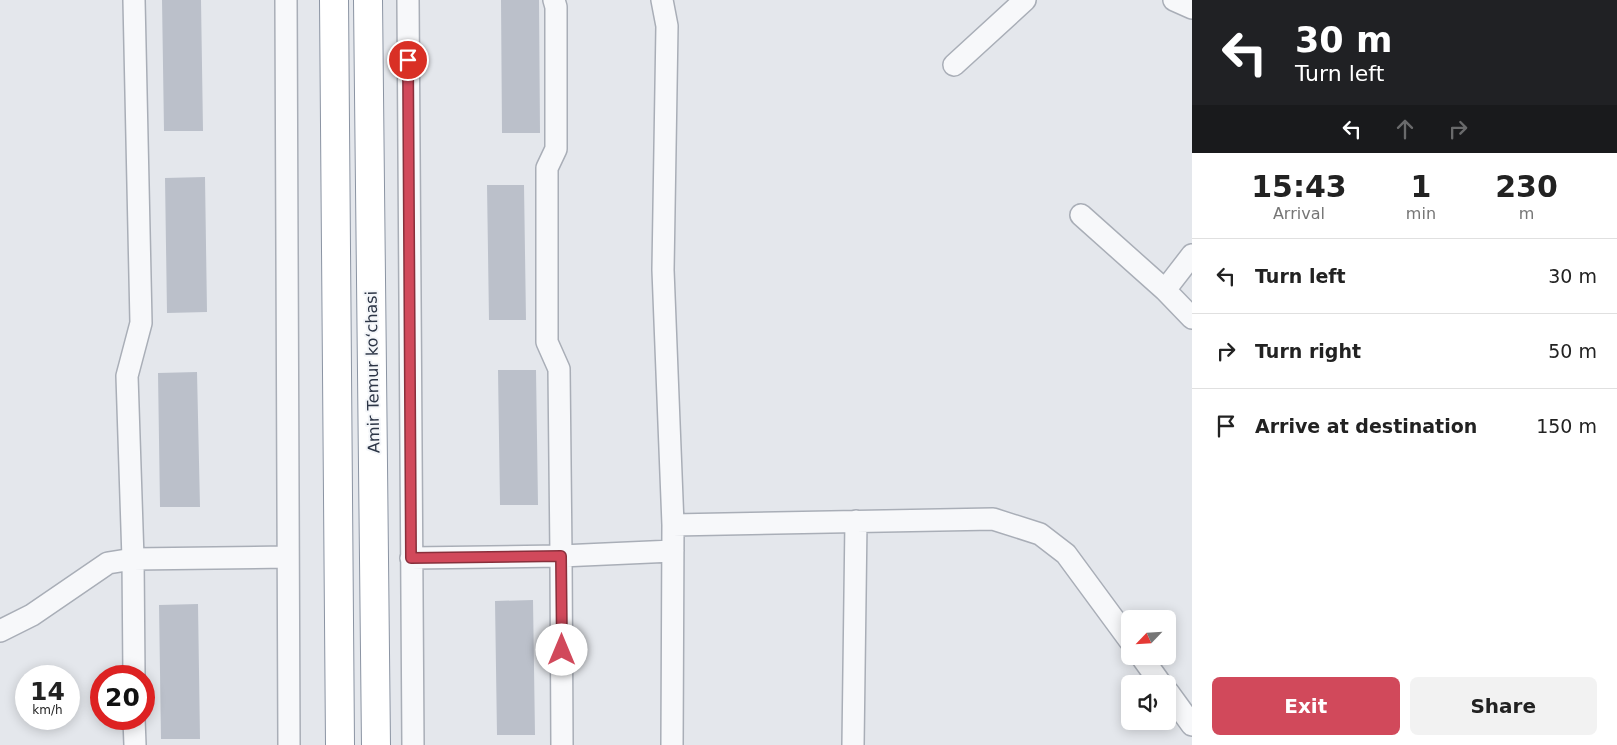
<!DOCTYPE html>
<html lang="en">
<head>
<meta charset="utf-8">
<style>
  body { margin:0; font-family:"DejaVu Sans",sans-serif; background:#f2f2f2; color:#222; height:100vh; display:flex; flex-direction:column; font-size:19px; white-space:nowrap }
  * { box-sizing:border-box; margin:0 }
  p { font-size:16px; color:#767676 }
  .icon { flex:none; width:28px; height:28px; fill:none; stroke:currentColor; stroke-width:2; stroke-linecap:round; stroke-linejoin:round }
  .map { position:relative; flex:1; overflow:hidden }
  .sheet { display:flex; flex-direction:column; background:#fff; width:425px }
  .sheet>* { flex:none }
  .top-card { background:#202124; color:#fff; overflow:hidden }
  .needle { width:32px; rotate:245deg }
  .controls { position:absolute; left:1121px; top:610px; display:grid; gap:10px }
  .controls a { display:grid; place-items:center; width:55px; height:55px; border-radius:8px; background:#fff; box-shadow:0 2px 12px #0003; font-size:25px }
  .speed { position:absolute; left:15px; top:665px; display:flex; gap:10px; font-size:25px; font-weight:700; text-align:center }
  .speed>* { display:grid; place-content:center; width:65px; height:65px; border-radius:50%; background:#fff; box-shadow:0 2px 12px #0003; line-height:1 }
  .speed small { font-size:12px; font-weight:400 }
  .speed .limit { border:8px solid #d22; background:#fff; color:#111 }
  .pin { position:absolute; display:grid; place-items:center; width:42px; height:42px; color:#fff; margin:-21px; border:2px solid #fff; border-radius:50%; box-shadow:0 1px 5px #0007 }
  .me { position:absolute; width:55px; margin:-28px; rotate:0deg; stroke-linejoin:round; filter:drop-shadow(0 0 4px #0008) }
  .turn { display:flex; align-items:center; gap:18px; height:105px; padding:0 20px; font-size:22px }
  .turn .icon { width:65px; height:65px; stroke-width:2.5 }
  .turn b { display:block; font-size:35px; line-height:42px }
  .lanes { display:flex; align-items:center; height:48px; padding:0 20px; background:#0003; justify-content:center; gap:25px; direction:ltr }
  .lanes .off { opacity:.35 }
  .eta { display:flex; justify-content:space-evenly; align-items:center; height:85px; text-align:center }
  .eta b { font-size:30px; font-weight:800; line-height:35px }
  .primary-button { display:flex; gap:10px; margin-top:auto; padding:10px 20px }
  .primary-button a { flex:1; height:58px; border-radius:8px; background:#d1495b; color:#fff; font-size:20px; font-weight:800; line-height:58px; text-align:center }
  .primary-button a+a { background:#f2f2f2; color:#222 }
  ul { padding:0; list-style:none }
  li { display:flex; align-items:center; gap:15px; height:75px; padding:0 20px; border-top:1px solid #e0e0e0 }
  li div { flex:1 }
  li b { display:block; font-size:19px }
  li em { font-style:normal }
  main { display:flex; flex:1; min-height:0 }
  .map>svg:first-child { display:block }
  .building { fill:#bbc0ca }
  .lines { fill:none; stroke-linecap:round; stroke-linejoin:round }
  .minor-casing { stroke:#a9aeb7; stroke-width:24 }
  .highway-casing { stroke:#8b94a3; stroke-width:30 }
  .minor { stroke:#f7f8fa; stroke-width:21 }
  .highway { stroke:#fff; stroke-width:28 }
  .route-casing { stroke:#882f3b; stroke-width:12 }
  .route { stroke:#d1495b; stroke-width:9 }
  .labels { text-anchor:middle; stroke-width:4; stroke-linejoin:round; paint-order:stroke }
  .street-label { font-size:16px; fill:#2b3445; stroke:#f4f6f9 }
</style>
</head>
<body>
<main>
<div class="map">
<svg width="1192" height="745" viewBox="0 0 1192 745">
  <rect width="100%" height="100%" fill="#e4e7ec"/>
  <path class="building" d="M162 0H201L203 131H164Z
    M501 0H539L540 133H502Z
    M205 177 207 312 167 313 165 178Z
    M487 185H524L526 320H489Z
    M498 370H536L538 505H500Z
    M197 372 200 507H160L158 373Z
    M533 600 535 735H497L495 601Z
    M198 604 200 739H161L159 605Z"/>
  <g class="lines">
    <g class="minor-casing">
      <path id="minor" d="M286 0 289 745
        M408 0 413 745
        M554 0 556 7V149L547 168V342L559 369 561 556 562 745
        M662 0 667 26 663 270 673 525 672 745
        M1174 0 1192 8
        M954 65 1025 0
        M1081 215 1165 290 1192 318
        M1165 290 1192 255
        M673 525 993 519 1040 534 1066 554 1130 641
        M411 558 561 556 673 551
        M0 631 32 615 108 563 133 559 287 557
        M1141 656 1161 684
        M134 676 133 559 127 376 141 323 134 0
        M1168 692 1192 725
        M134 719 135 745
        M853 745 856 521"/>
    </g>
    <g class="highway-casing">
      <path id="highway" d="M334 0 340 745
        M368 0 376 745"/>
    </g>
    <use href="#minor" class="minor"/>
    <use href="#highway" class="highway"/>
  </g>
  <g class="lines">
    <g class="route-casing">
      <path id="route" d="M408 60 411 558 561 556 562 650"/>
    </g>
    <use href="#route" class="route"/>
  </g>
  <g class="labels">
    <g class="street-label">
      <text transform="translate(372 372) rotate(-91)" y="6">Amir Temur koʻchasi</text>
    </g>
  </g>
</svg>
<div class="controls">
<a><svg class="needle" viewBox="-14 -14 28 28"><path d="M0-13l5 13h-10z" fill="#e53935"/><path d="M0 13l5-13h-10z" fill="#767676"/></svg></a>
<a><svg class="icon" aria-label="sound" viewBox="0 0 24 24"><path d="M4 9h4l5-4v14l-5-4H4zM17 9q2 3 0 6"/></svg></a>
</div>
<div class="speed"><div>14<small>km/h</small></div><div class="limit">20</div></div>
<div class="pin" style="left:408px;top:60px;background:#d93025"><svg class="icon" aria-label="arrive" viewBox="0 0 24 24"><path d="M6 21V4h12l-3 4 3 4H6"/></svg></div>
<svg class="me" style="left:562px;top:650px" viewBox="-20 -20 40 40"><circle r="19" fill="#fff"/><path d="M0-13L10 11 0 6-10 11z" fill="#d1495b"/></svg>
</div>
<section class="sheet">
<div class="top-card">
<div class="turn"><svg class="icon" aria-label="left" viewBox="0 0 24 24"><path d="M17 20v-9H6M10 6l-5 5 5 5"/></svg><div><b>30 m</b>Turn left</div></div>
<div class="lanes"><svg class="icon" aria-label="left" viewBox="0 0 24 24"><path d="M17 20v-9H6M10 6l-5 5 5 5"/></svg><svg class="icon off" aria-label="ahead" viewBox="0 0 24 24"><path d="M12 20V5M6 11l6-6 6 6"/></svg><svg class="icon off" aria-label="right" viewBox="0 0 24 24"><path d="M7 20v-9h11M14 6l5 5-5 5"/></svg></div>
</div>
<div class="eta">
<div><b>15:43</b><p>Arrival</p></div>
<div><b>1</b><p>min</p></div>
<div><b>230</b><p>m</p></div>
</div>
<ul>
<li><svg class="icon" aria-label="left" viewBox="0 0 24 24"><path d="M17 20v-9H6M10 6l-5 5 5 5"/></svg><div><b>Turn left</b></div><em>30 m</em></li>
<li><svg class="icon" aria-label="right" viewBox="0 0 24 24"><path d="M7 20v-9h11M14 6l5 5-5 5"/></svg><div><b>Turn right</b></div><em>50 m</em></li>
<li><svg class="icon" aria-label="arrive" viewBox="0 0 24 24"><path d="M6 21V4h12l-3 4 3 4H6"/></svg><div><b>Arrive at destination</b></div><em>150 m</em></li>
</ul>
<div class="primary-button"><a>Exit</a><a>Share</a></div>
</section>
</main>
</body>
</html>
